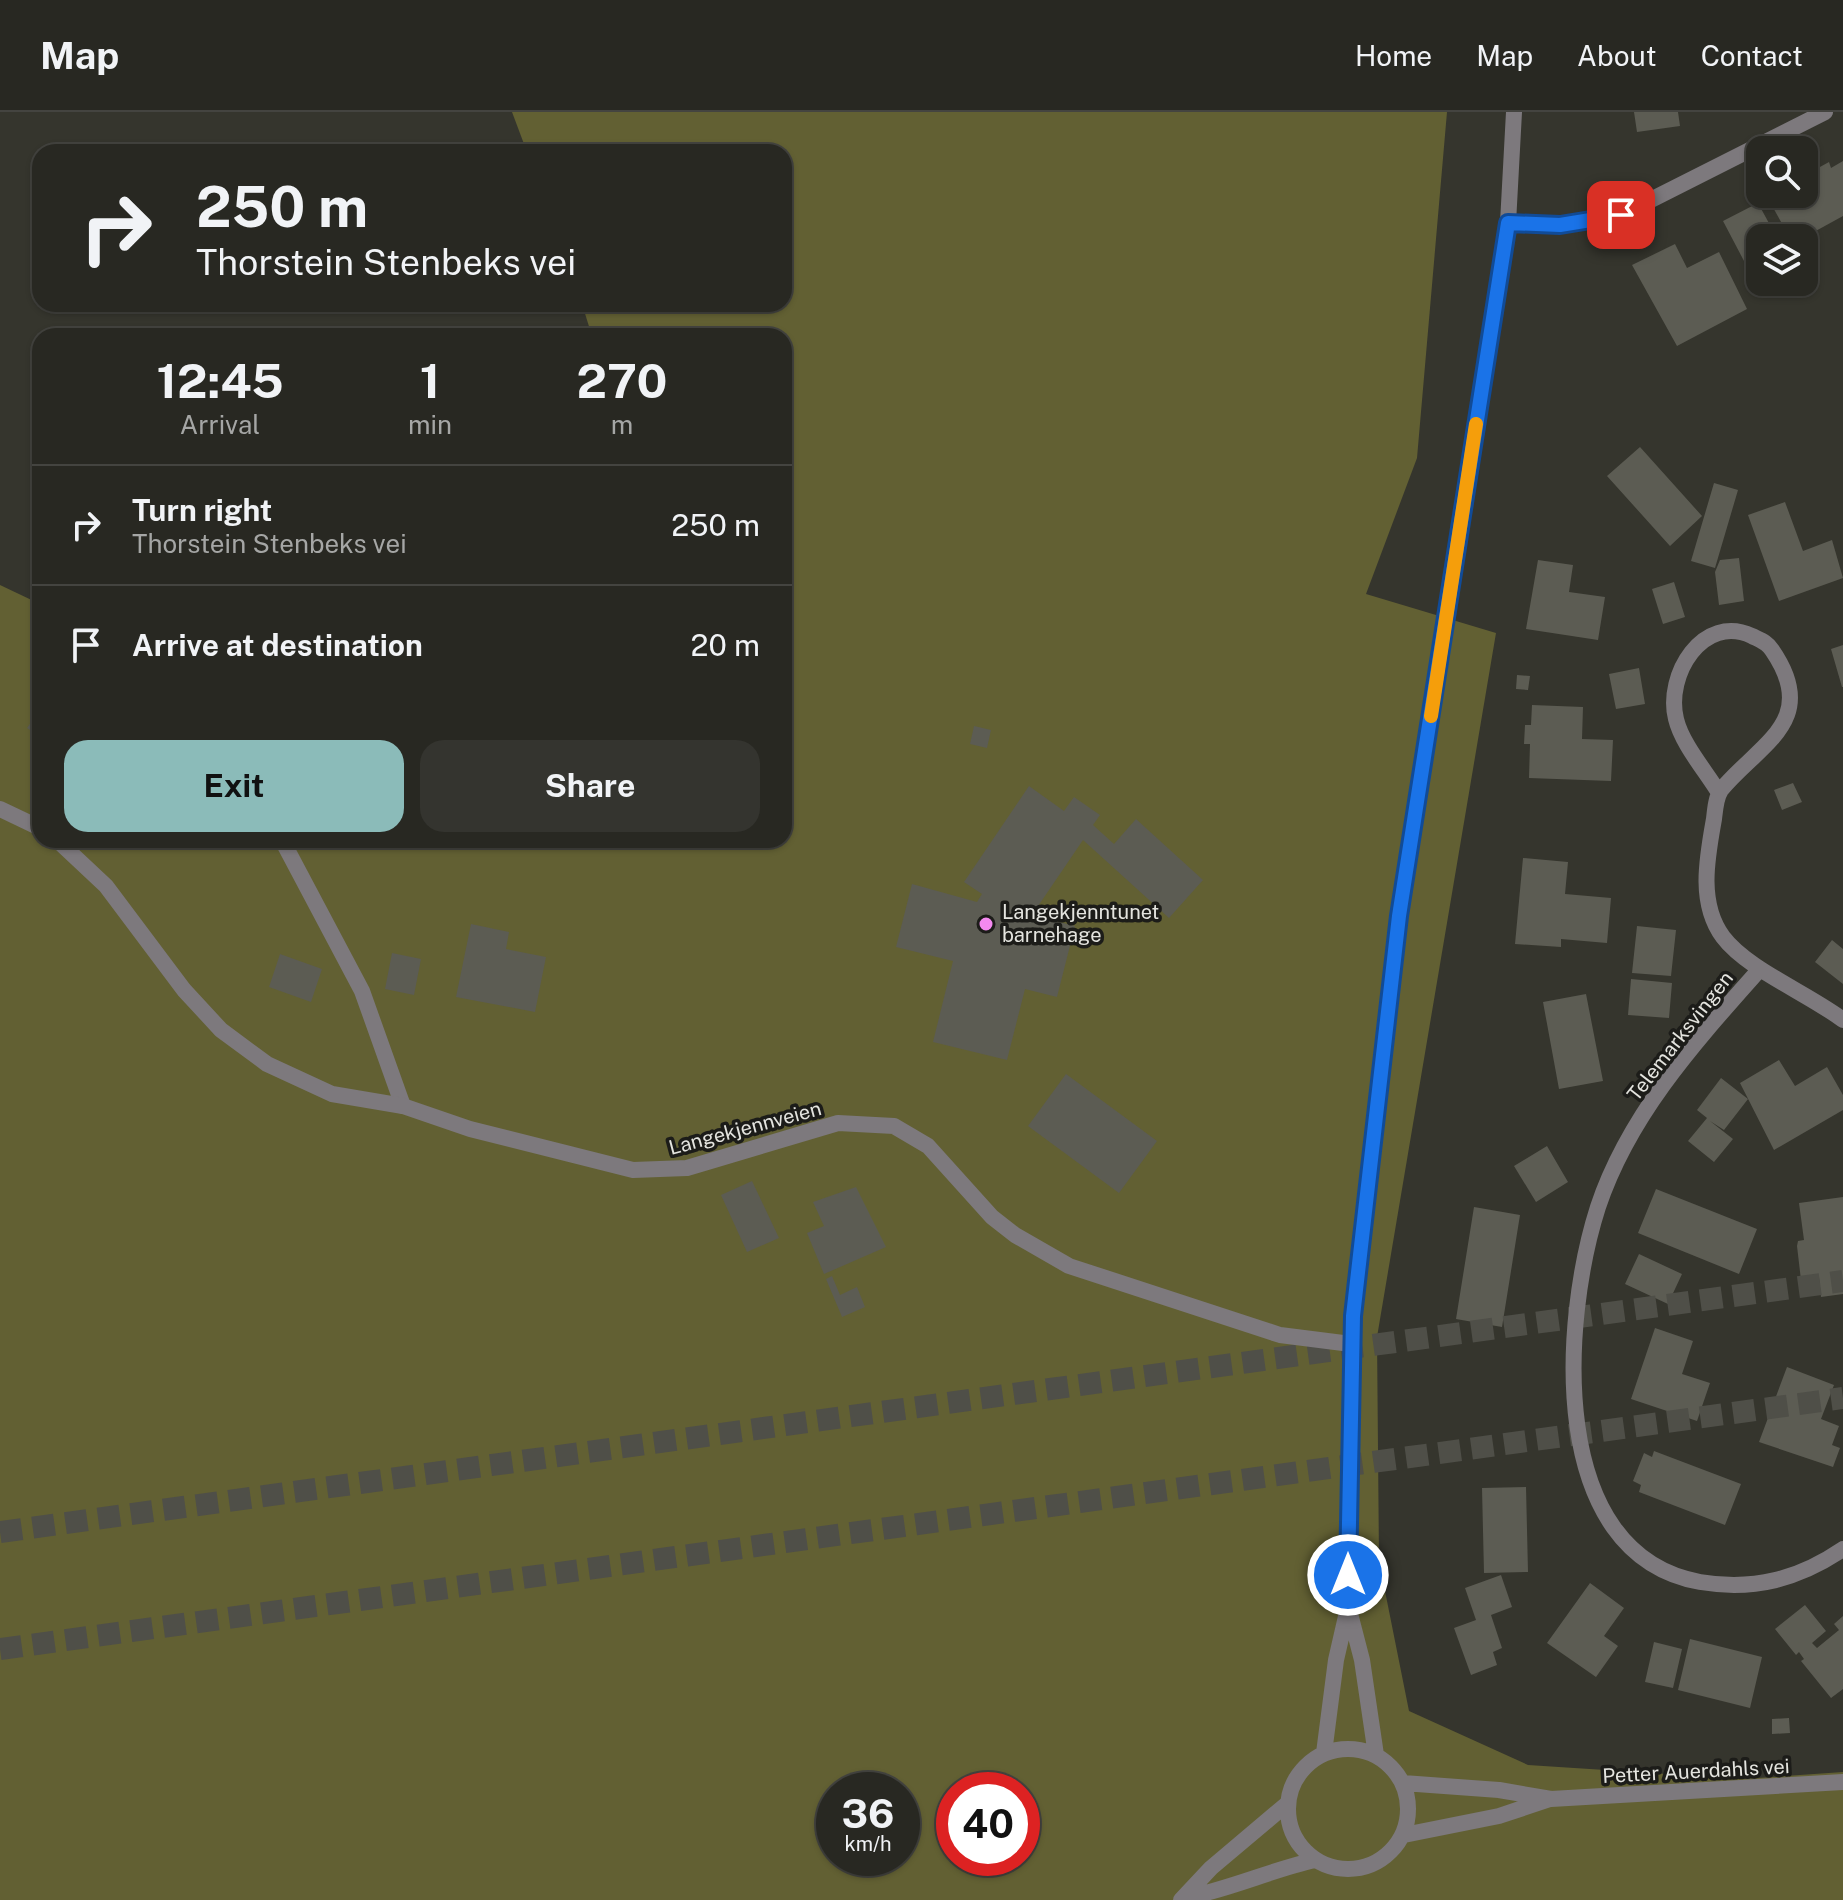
<!DOCTYPE html>
<html lang="en">
<head>
<meta charset="utf-8">
<style>
  body { margin:0; font-family:"Public Sans",sans-serif; background:#34342f; color:#f1f3f6; height:100vh; display:flex; flex-direction:column; font-size:30px; white-space:nowrap }
  * { box-sizing:border-box; margin:0 }
  p { font-size:26px; color:#a5a6a5 }
  .icon { flex:none; width:44px; height:44px; fill:none; stroke:currentColor; stroke-width:2; stroke-linecap:round; stroke-linejoin:round }
  .map { position:relative; flex:1; overflow:hidden }
  .drawer { position:absolute; left:32px; top:216px; width:760px; height:520px; display:flex; flex-direction:column; background:#282822; border-radius:24px; box-shadow:0 2px 6px #0004,0 0 0 2px #444440 }
  .drawer>* { flex:none }
  .top-card { position:absolute; left:32px; top:32px; width:760px; height:168px; border-radius:24px; box-shadow:0 2px 6px #0004,0 0 0 2px #444440; background:#282822; color:#f1f3f6; overflow:hidden }
  .buttons { position:absolute; left:1746px; top:24px; display:grid; gap:16px }
  .buttons a { display:grid; place-items:center; width:72px; height:72px; border-radius:16px; background:#282822; box-shadow:0 2px 6px #0004,0 0 0 2px #444440; font-size:40px }
  .speed { position:absolute; left:816px; top:1660px; display:flex; gap:16px; font-size:40px; font-weight:700; text-align:center }
  .speed>* { display:grid; place-content:center; width:104px; height:104px; border-radius:50%; background:#282822; box-shadow:0 2px 6px #0004,0 0 0 2px #444440; line-height:1 }
  .speed small { font-size:20px; font-weight:400 }
  .speed .limit { border:12px solid #d22; background:#fff; color:#111 }
  .pin { position:absolute; display:grid; place-items:center; width:68px; height:68px; color:#fff; margin:-34px; border-radius:16px; box-shadow:0 4px 12px #0006 }
  .me { position:absolute; width:88px; margin:-44px; rotate:0deg; stroke-linejoin:round; filter:drop-shadow(0 0 6px #0008) }
  .turn { display:flex; align-items:center; gap:28px; height:168px; padding:0 32px; font-size:36px }
  .turn .icon { width:104px; height:104px; stroke-width:2.5 }
  .turn b { display:block; font-size:56px; line-height:68px }
  .eta { display:flex; justify-content:space-evenly; align-items:center; height:136px; text-align:center }
  .eta b { font-size:48px; font-weight:700; line-height:56px }
  .primary-button { display:flex; gap:16px; margin-top:auto; padding:16px 32px }
  .primary-button a { flex:1; height:92px; border-radius:24px; background:#8bbbb9; color:#111; font-size:32px; font-weight:700; line-height:92px; text-align:center }
  .primary-button a+a { background:#34342f; color:#f1f3f6 }
  ul { padding:0; list-style:none }
  li { display:flex; align-items:center; gap:24px; height:120px; padding:0 32px; border-top:2px solid #444440 }
  li div { flex:1 }
  li b { display:block; font-size:30px }
  li em { font-style:normal }
  header { display:flex; align-items:center; gap:48px; box-sizing:border-box; height:112px; padding:0 40px; background:#282822; border-bottom:2px solid #444440 }
  header strong { font-size:38px }
  nav { display:flex; gap:44px; margin-inline-start:auto; font-size:28px }
  .map>svg:first-child { display:block }
  .green { fill:#626033; fill-rule:evenodd }
  .building { fill:#5c5c53 }
  .lines { fill:none; stroke-linecap:round; stroke-linejoin:round }
  .trunk-tunnel { stroke:#4f4f48; stroke-width:22; stroke-dasharray:22 11; stroke-linecap:butt }
  .service { stroke:#7d797d; stroke-width:16 }
  .minor { stroke:#7d797d; stroke-width:16 }
  .tertiary { stroke:#7d797d; stroke-width:16 }
  .route-casing { stroke:#114b97; stroke-width:20 }
  .route { stroke:#1a73e8; stroke-width:14 }
  .slow { stroke:#f59e0b; stroke-width:14 }
  .poi-dot { fill:#f489f0; stroke:#1c1c19; stroke-width:3 }
  .labels { text-anchor:middle; stroke-width:7; stroke-linejoin:round; paint-order:stroke }
  .poi-label { font-size:20px; fill:#e4e4df; stroke:#1c1c19; text-anchor:start }
  .street-label { font-size:20px; fill:#e4e4df; stroke:#1c1c19 }
</style>
</head>
<body>
<header>
<strong>Map</strong>
<nav><a>Home</a><a>Map</a><a>About</a><a>Contact</a></nav>
</header>
<div class="map">
<svg width="1843" height="1788" viewBox="0 0 1843 1788">
  <rect width="100%" height="100%" fill="#35352d"/>
  <path class="green" d="M512 0H1447L1417 346 1366 482 1496 521 1377 1225 1379 1449 1409 1599 1528 1653 1744 1667 1843 1660V1788H0V473L40 492V728H784V224H592L582 192H784V40H527ZM834 1678H902V1746H834ZM954 1678H1022V1746H954Z"/>
  <path class="building" d="M1634 0H1678L1680 14 1637 20Z
    M1843 49V104L1803 126 1800 122 1790 126 1771 92 1783 82H1804V71L1812 67 1809 61 1829 50 1831 56Z
    M1758 91 1777 126H1760V141L1744 149 1723 109Z
    M1675 132 1687 156 1719 140 1747 197 1677 234 1632 153Z
    M1640 335 1702 404 1670 434 1607 364Z
    M1714 371 1738 378 1715 456 1691 449Z
    M1785 390 1803 439 1832 428 1843 466 1779 489 1748 403Z
    M1739 446 1744 489 1719 493 1715 460 1720 448Z
    M1538 448 1573 453 1569 480 1605 485 1598 528 1526 517Z
    M1674 470 1685 505 1663 512 1652 477Z
    M1843 533V575H1842L1831 537Z
    M1639 556 1645 592 1616 597 1609 562Z
    M1517 563 1530 564 1528 578 1516 577Z
    M1532 593 1583 595 1582 627 1613 628 1611 669 1529 666 1530 632H1524L1525 613H1531Z
    M40 598V625L27 616Z
    M974 614 991 618 987 636 970 632Z
    M1793 671 1802 690 1782 698 1774 678Z
    M1029 674 1064 699 1074 685 1100 703 1093 713 1114 732 1136 707 1203 768 1169 806 1083 728 1032 803 1075 814 1057 885 1025 877 1007 948 933 930 953 849 896 835 912 772 977 790 982 782 964 770Z
    M1523 746 1568 750 1565 782 1611 786 1607 831 1561 827V835L1515 832Z
    M471 812 509 820 506 837 546 845 535 900 456 885Z
    M1637 814 1676 818 1671 864 1632 861Z
    M1832 828 1843 837V872L1815 850Z
    M392 841 421 847 414 883 385 877Z
    M280 842 322 857 311 890 269 875Z
    M1631 867 1672 871 1669 906 1628 903Z
    M1586 882 1603 969 1559 977 1543 890Z
    M1779 948 1795 974 1827 955 1843 983V998L1774 1038 1740 971Z
    M1066 962 1157 1029 1119 1081 1028 1014Z
    M1721 966 1748 987 1724 1018 1710 1009 1733 1027 1714 1050 1688 1029 1707 1006 1697 998Z
    M1547 1034 1568 1070 1536 1090 1514 1054Z
    M752 1069 779 1126 747 1140 721 1083Z
    M856 1075 886 1135 824 1162 807 1121 824 1114 813 1090Z
    M1656 1077 1757 1117 1739 1162 1638 1121Z
    M1843 1085V1182L1821 1185 1819 1166 1801 1168 1797 1134 1798 1129 1804 1128 1799 1091Z
    M1474 1095 1520 1103 1502 1215 1456 1207Z
    M1639 1142 1682 1162 1668 1192 1625 1172Z
    M832 1164 840 1183 857 1175 865 1195 842 1205 826 1167Z
    M1655 1216 1693 1229 1682 1262 1710 1271 1697 1309 1631 1287Z
    M1787 1255 1834 1273 1821 1307 1839 1314 1832 1333 1840 1336 1833 1355 1759 1330Z
    M1654 1339 1741 1372 1725 1413 1639 1380 1641 1373 1633 1369 1644 1341 1652 1345Z
    M1526 1375 1528 1460 1484 1461 1482 1376Z
    M1501 1463 1512 1495 1491 1503 1502 1536 1493 1540 1497 1553 1471 1563 1454 1516 1476 1508 1465 1476Z
    M1590 1471 1624 1496 1604 1524 1618 1534 1596 1565 1547 1531Z
    M1805 1493 1826 1519 1812 1531 1817 1536 1839 1518 1834 1512 1843 1504V1577L1831 1586 1801 1549 1804 1547 1799 1540 1796 1543 1775 1517Z
    M1690 1527 1762 1545 1750 1596 1678 1578Z
    M1654 1530 1682 1537 1673 1576 1645 1570Z
    M1789 1606 1790 1621 1772 1622V1607Z"/>
  <g class="lines">
    <path class="trunk-tunnel" d="M0 1420 1843 1169
      M0 1537 1843 1286"/>
    <path class="service" d="M282 728 362 879 403 994"/>
    <path class="minor" d="M1508 111 1560 113 1621 103 1825 0
      M1719 681C1705 658 1682 632 1676 607 1665 563 1703 501 1752 524 1760 528 1767 530 1772 538 1821 609 1759 632 1721 678 1716 685 1715 698 1714 707 1707 746 1698 791 1723 825 1747 857 1809 882 1843 908
      M0 697 40 716
      M57 728 106 774 184 878 221 918 267 952 332 982 403 994 470 1017 633 1058 687 1056 838 1011 894 1014 928 1034 992 1105 1015 1123 1069 1154 1280 1223 1351 1232
      M1760 857C1696 929 1629 1002 1598 1095 1562 1207 1545 1442 1700 1470 1754 1479 1799 1467 1843 1437"/>
    <path class="tertiary" d="M1288 1697a60 60 0 1 1 120 0a60 60 0 1 1-120 0Z
      M1324 1641 1336 1548 1347 1500
      M1376 1643 1362 1548 1348 1494 1353 1204 1399 804 1508 111 1514 0
      M1403 1671 1499 1678 1551 1687 1843 1670
      M1404 1723 1499 1704 1550 1687
      M1185 1786C1230 1777 1271 1758 1315 1748
      M1181 1788 1211 1756 1288 1691"/>
  </g>
  <g class="lines">
    <g class="route-casing">
      <path id="route" d="M1348 1463 1353 1204 1399 804 1508 111 1560 113 1621 103"/>
    </g>
    <use href="#route" class="route"/>
    <path class="slow" d="M1431 604 1476 312"/>
  </g>
  <circle class="poi-dot" cx="986" cy="812" r="8"/>
  <g class="labels">
    <g class="poi-label">
      <text x="1002" y="807">Langekjenntunet<tspan x="1002" dy="23">barnehage</tspan></text>
    </g>
    <g class="street-label">
      <text transform="translate(1680 924) rotate(-52)" y="7">Telemarksvingen</text>
      <text transform="translate(745 1016) rotate(-15)" y="7">Langekjennveien</text>
      <text transform="translate(1696 1659) rotate(-3)" y="7">Petter Auerdahls vei</text>
    </g>
  </g>
</svg>
<div class="buttons">
<a><svg class="icon" aria-label="search" viewBox="0 0 24 24"><circle cx="10" cy="10" r="6"/><path d="M15 15l6 6"/></svg></a>
<a><svg class="icon" aria-label="layers" viewBox="0 0 24 24"><path d="M12 4l9 5-9 5-9-5zM3 14l9 5 9-5"/></svg></a>
</div>
<div class="speed"><div>36<small>km/h</small></div><div class="limit">40</div></div>
<div class="pin" style="left:1621px;top:103px;background:#d93025"><svg class="icon" aria-label="arrive" viewBox="0 0 24 24"><path d="M6 21V4h12l-3 4 3 4H6"/></svg></div>
<svg class="me" style="left:1348px;top:1463px" viewBox="-20 -20 40 40"><circle r="17" fill="#1a73e8" stroke="#fff" stroke-width="3"/><path d="M0-11L8 9 0 5-8 9z" fill="#fff"/></svg>
<div class="top-card">
<div class="turn"><svg class="icon" aria-label="right" viewBox="0 0 24 24"><path d="M7 20v-9h11M14 6l5 5-5 5"/></svg><div><b>250 m</b>Thorstein Stenbeks vei</div></div>
</div>
<section class="drawer">
<div class="eta">
<div><b>12:45</b><p>Arrival</p></div>
<div><b>1</b><p>min</p></div>
<div><b>270</b><p>m</p></div>
</div>
<ul>
<li><svg class="icon" aria-label="right" viewBox="0 0 24 24"><path d="M7 20v-9h11M14 6l5 5-5 5"/></svg><div><b>Turn right</b><p>Thorstein Stenbeks vei</p></div><em>250 m</em></li>
<li><svg class="icon" aria-label="arrive" viewBox="0 0 24 24"><path d="M6 21V4h12l-3 4 3 4H6"/></svg><div><b>Arrive at destination</b></div><em>20 m</em></li>
</ul>
<div class="primary-button"><a>Exit</a><a>Share</a></div>
</section>
</div>
</body>
</html>
